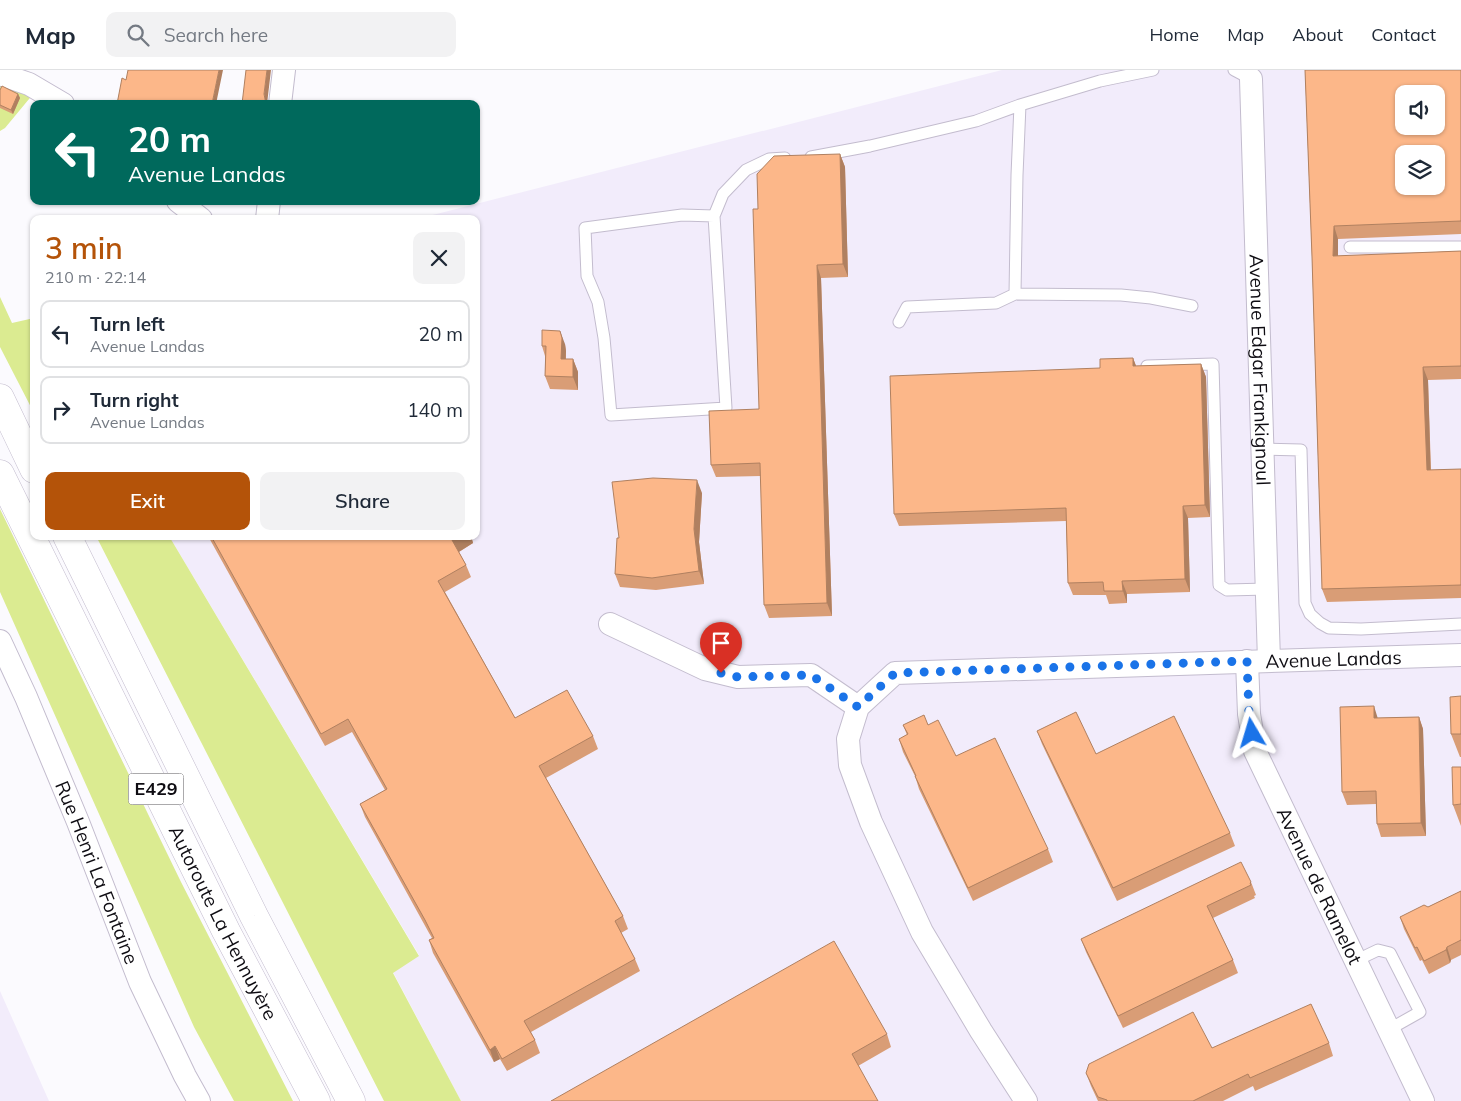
<!DOCTYPE html>
<html lang="en">
<head>
<meta charset="utf-8">
<style>
  body { margin:0; font-family:Mulish,sans-serif; background:#f2f2f3; color:#1f2937; height:100vh; display:flex; flex-direction:column; font-size:19px; white-space:nowrap }
  * { box-sizing:border-box; margin:0 }
  p { font-size:16px; color:#747a83 }
  .icon { flex:none; width:28px; height:28px; fill:none; stroke:currentColor; stroke-width:2; stroke-linecap:round; stroke-linejoin:round }
  .map { position:relative; flex:1; overflow:hidden }
  .details { position:absolute; left:30px; top:145px; width:450px; height:325px; display:flex; flex-direction:column; background:#fff; border-radius:10px; box-shadow:0 1px 4px #0004 }
  .details>* { flex:none }
  .banner { position:absolute; left:30px; top:30px; width:450px; height:105px; border-radius:10px; box-shadow:0 1px 4px #0004; background:#00695c; color:#fff; overflow:hidden }
  .buttons { position:absolute; left:1395px; top:15px; display:grid; gap:10px }
  .buttons a { display:grid; place-items:center; width:50px; height:50px; border-radius:10px; background:#fff; box-shadow:0 1px 4px #0004; font-size:25px }
  .pin { position:absolute; display:grid; place-items:center; width:42px; height:42px; color:#fff; margin:-51px -21px; border-radius:50% 50% 50% 0; rotate:-45deg; box-shadow:0 0 5px #0007 }
  .pin .icon { rotate:45deg }
  .me { position:absolute; width:55px; margin:-28px; rotate:353deg; stroke-linejoin:round; filter:drop-shadow(0 0 4px #0008) }
  .turn { display:flex; align-items:center; gap:18px; height:105px; padding:0 15px; font-size:22px }
  .turn .icon { width:65px; height:65px; stroke-width:2.5 }
  .turn b { display:block; font-size:35px; line-height:42px }
  .round { display:grid; place-items:center; flex:none; width:52px; height:52px; border-radius:10px; background:#f2f2f3 }
  .overview { display:flex; align-items:center; justify-content:space-between; height:85px; padding:0 15px }
  h1 { font-size:30px; font-weight:600; line-height:38px; color:#b45309 }
  .button { display:flex; gap:10px; margin-top:auto; padding:10px 15px }
  .button a { flex:1; height:58px; border-radius:10px; background:#b45309; color:#fff; font-size:20px; font-weight:600; line-height:58px; text-align:center }
  .button a+a { background:#f2f2f3; color:#1f2937 }
  ul { padding:0; list-style:none }
  li { display:flex; align-items:center; gap:15px; height:68px; margin:0 10px 8px; padding:0 5px; border:2px solid #e0e1e3; border-radius:10px }
  li div { flex:1 }
  li b { display:block; font-size:19px }
  li em { font-style:normal }
  header { display:flex; align-items:center; gap:30px; box-sizing:border-box; height:70px; padding:0 25px; background:#fff; border-bottom:1px solid #e0e1e3 }
  header strong { font-size:24px }
  nav { display:flex; gap:28px; margin-inline-start:auto; font-size:18px }
  .search { width:350px; height:45px; background:#f2f2f3; display:flex; align-items:center; gap:12px; box-sizing:border-box; padding:0 18px; border-radius:10px; color:#747a83; font-size:19px }
  .map>svg:first-child { display:block }
  .built { fill:#f2ecfb; fill-rule:evenodd }
  .green { fill:#dbeb91 }
  .lines { fill:none; stroke-linecap:round; stroke-linejoin:round }
  .service-casing { stroke:#c3bcce; stroke-width:13 }
  .minor-casing { stroke:#c3bcce; stroke-width:24 }
  .motorway-casing { stroke:#c3bcce; stroke-width:29 }
  .service { stroke:#fff; stroke-width:11 }
  .minor { stroke:#fff; stroke-width:22 }
  .motorway { stroke:#fff; stroke-width:28 }
  .wall { fill:#d99d76 }
  .shaded-wall { fill:#b08060 }
  .building { fill:#fcb789; stroke:#b08060; fill-rule:evenodd }
  .route { stroke:#1a73e8; stroke-width:9; stroke-dasharray:0 16.2 }
  .labels { text-anchor:middle; stroke-width:4.5; stroke-linejoin:round; paint-order:stroke }
  .shield { fill:#fff; stroke:#565559; stroke-width:1 }
  .shield-label { font-size:18px; font-weight:bold; fill:#0e0c12 }
  .street-label { font-size:19px; fill:#0e0c12; stroke:#fff }
</style>
</head>
<body>
<header>
<strong>Map</strong>
<div class="search"><svg class="icon" aria-label="search" viewBox="0 0 24 24"><circle cx="10" cy="10" r="6"/><path d="M15 15l6 6"/></svg>Search here</div>
<nav><a>Home</a><a>Map</a><a>About</a><a>Contact</a></nav>
</header>
<div class="map">
<svg width="1461" height="1031" viewBox="0 0 1461 1031">
  <rect width="100%" height="100%" fill="#fbfafe"/>
  <path class="built" d="M1002 0H1461V1031H461L393 902 419 885 169 466H476V149H417ZM1404 24H1436V56H1404ZM1404 84H1436V116H1404Z
    M0 921 49 1031H0Z"/>
  <path class="green" d="M0 11 34 23 5 58 0 61Z
    M0 227 12 253 34 248V343L0 277Z
    M0 439 181 812 293 1031H234L194 957 0 522Z
    M96 466H169L419 886 393 903 461 1031H384Z"/>
  <g class="lines">
    <g class="service-casing">
      <path id="service" d="M1234 0 1251 9
        M1020 35 1017 105 1015 224 1121 225 1151 228 1192 236
        M811 87 870 76 976 51 1020 35 1100 11 1153 0
        M714 146 682 145 585 158 587 206 598 232 604 268 611 345 726 338 714 146 723 124 746 100 769 89 785 88
        M1350 177H1461
        M899 252 907 237 996 233 1015 224
        M1147 296 1213 294 1219 515 1227 520 1267 519
        M1263 379 1301 380 1305 533 1310 544 1320 553 1329 558 1361 559 1461 554
        M1355 891 1378 880 1390 883 1420 942 1388 960"/>
    </g>
    <g class="minor-casing">
      <g id="minor">
        <path d="M0 4 29 14 63 34"/>
        <path id="s1" d="M1251 9 1269 591"/>
        <path d="M280 34 284 0"/>
        <path d="M178 131 201 149"/>
        <path d="M267 149 269 131"/>
        <path d="M610 554 705 599 738 607 811 605 858 637"/>
        <path id="s2" d="M0 571 26 627 78 752 140 912 185 1006 199 1031"/>
        <path id="s3" d="M1247 591 1249 644 1255 681 1423 1031"/>
        <path id="s4" d="M1026 1031 981 961 922 862 871 752 850 695 848 669 858 637 895 603 1461 585"/>
      </g>
    </g>
    <g class="motorway-casing">
      <g id="motorway">
        <path d="M0 328 34 399"/>
        <path id="s5" d="M0 404 226 861 316 1031"/>
        <path d="M67 466 254 846 351 1031"/>
      </g>
    </g>
    <use href="#service" class="service"/>
    <use href="#minor" class="minor"/>
    <use href="#motorway" class="motorway"/>
  </g>
  <path class="wall" d="M1305 0H1461V164L1338 169V186L1461 181V309L1428 310 1431 400 1461 399V528L1327 532 1322 519 1312 187Z
    M0 20 18 24 20 28 13 44 0 38Z
    M840 84 845 97 848 207 821 208 832 546 769 548 764 535 761 406 716 407 711 395 759 339Z
    M565 274 566 281V289H573L578 302V320L550 319 545 306V286L542 276Z
    M1133 288 1136 296 1201 294 1206 307 1210 447 1188 448 1190 522 1127 524V533L1109 534 1106 525H1073L1068 513 1066 451 899 456 894 444 1100 298Z
    M702 423 699 472 704 514 656 520 620 517 615 504 619 468Z
    M208 466H471L473 473 459 482 466 495 471 507 445 522 515 648 593 666 598 679 546 708 623 846 628 859 621 863 635 889 640 901 531 962 535 970 540 983 507 1001 500 989 494 992 433 883 429 870 432 868 429 863 365 747 360 734 385 720 352 662 325 676Z
    M1461 626V687H1460L1451 664Z
    M1419 647 1423 659 1426 766 1381 767 1377 754 1376 734 1347 735 1342 722 1378 648Z
    M903 655H928L956 686 1048 779 1053 792 973 831 919 719 915 706 903 682 899 669 907 665Z
    M1037 661 1096 684 1230 763 1235 776 1117 831 1042 674Z
    M1461 734V756L1453 735Z
    M1251 812 1256 825 1254 826 1255 828 1213 848 1233 890 1238 903 1123 958 1086 882 1081 869Z
    M1461 821V885L1451 890 1450 893 1429 904 1422 890 1420 891 1404 859 1400 847 1428 837Z
    M887 964 891 977 858 996 551 1031Z
    M1329 973 1333 986 1255 1021 1253 1016 1223 1031H1098L1091 1016 1086 1003 1212 978Z"/>
  <path class="shaded-wall" d="M219 0H223L216 34H212Z
    M267 0H271L267 34H266L264 24Z
    M18 24 20 28 13 44 11 40Z
    M840 84 845 97 848 207 843 194Z
    M1334 156 1338 169V199L1333 186Z
    M817 195 821 208 832 546 827 533Z
    M560 261 565 274 566 281 565 302 561 289Z
    M1133 288 1138 301 1133 296Z
    M573 289 578 302V320L573 307Z
    M1201 294 1206 307 1210 447 1205 435Z
    M1423 297 1428 310 1431 413 1427 400Z
    M697 410 702 423 699 472 704 514 699 501 694 459Z
    M1183 436 1188 448 1190 522 1185 509Z
    M459 466H471L473 473 457 483 452 470Z
    M1122 511 1127 524V533L1123 521Z
    M1374 636 1378 649 1374 648Z
    M1419 647 1423 659 1426 766 1421 753Z
    M1447 877 1451 890 1450 893 1446 880Z
    M495 976 500 989 494 992 490 980Z"/>
  <path class="building" d="M128 0H219L212 34H183L175 32V34H117L122 8 126 10Z
    M246 0H267L264 24 266 34H242Z
    M1305 0H1461V151L1334 156 1333 186 1461 181V296L1423 297 1427 400 1461 399V515L1322 519 1312 187ZM1404 24H1436V56H1404ZM1404 84H1436V116H1404Z
    M2 16 18 24 11 40 0 35V20Z
    M840 84 843 194 817 195 827 533 764 535 760 393 711 395 709 341 759 339 753 139H758L757 104 774 86Z
    M542 260 560 261 562 268 561 289H573V307L545 306 546 276H542Z
    M1133 288V296L1201 294 1205 435 1183 436 1185 509 1122 511 1123 521H1104L1103 512 1068 513 1066 438 894 444 890 306 1100 298V289Z
    M653 408 697 410 694 459 699 501 652 508 615 504 617 468H619L612 412Z
    M211 466H459L452 470 466 495 438 511 515 648 567 620 593 666 539 696 623 846 615 851 635 889 524 951 535 970 502 989 495 976 490 980 429 870 434 868 425 850 360 734 387 719 348 649 321 664Z
    M1461 626V664H1451L1450 627Z
    M1374 636V648L1419 647 1421 753 1377 754 1376 721 1342 722 1340 637Z
    M1076 642 1096 684 1174 646 1230 763 1113 818 1037 661Z
    M924 645 928 655 938 650 956 686 995 668 1048 779 968 818 915 706H916L899 669 908 664 903 655Z
    M1452 697H1461V734L1453 735Z
    M1241 792 1251 812 1250 813 1251 815 1207 836 1233 890 1118 946 1081 869Z
    M1461 821V870L1447 877 1446 880 1424 891 1417 877 1415 878 1400 847 1424 835 1428 837Z
    M834 871 887 964 852 984 878 1031H551Z
    M1311 934 1329 973 1250 1008 1248 1004 1193 1031H1107V1030L1098 1027 1086 1003 1089 994 1193 942 1212 978Z"/>
  <g class="lines">
    <path class="route" d="M721 603 738 607 811 605 858 637 895 603 1247 591 1249 644 1252 663"/>
  </g>
  <g class="labels">
    <rect class="shield" x="128.5" y="703.5" width="55" height="31" rx="4"/>
    <g class="shield-label">
      <text x="156" y="725">E429</text>
    </g>
    <g class="street-label">
      <text dy="7" stroke="none"><textPath href="#s1" startOffset="291">Avenue Edgar Frankignoul</textPath></text>
      <text dy="7" stroke="none"><textPath href="#s4" startOffset="929">Avenue Landas</textPath></text>
      <text dy="7" stroke="none"><textPath href="#s2" startOffset="251">Rue Henri La Fontaine</textPath></text>
      <text dy="7" stroke="none"><textPath href="#s3" startOffset="240">Avenue de Ramelot</textPath></text>
      <text dy="7" stroke="none"><textPath href="#s5" startOffset="501">Autoroute La Hennuyère</textPath></text>
    </g>
  </g>
</svg>
<div class="buttons">
<a><svg class="icon" aria-label="sound" viewBox="0 0 24 24"><path d="M4 9h4l5-4v14l-5-4H4zM17 9q2 3 0 6"/></svg></a>
<a><svg class="icon" aria-label="layers" viewBox="0 0 24 24"><path d="M12 4l9 5-9 5-9-5zM3 14l9 5 9-5"/></svg></a>
</div>
<div class="pin" style="left:721px;top:603px;background:#d93025"><svg class="icon" aria-label="arrive" viewBox="0 0 24 24"><path d="M6 21V4h12l-3 4 3 4H6"/></svg></div>
<svg class="me" style="left:1252px;top:663px" viewBox="-20 -20 40 40"><path d="M0-17L14 15 0 8-14 15z" fill="#1a73e8" stroke="#fff" stroke-width="4"/></svg>
<div class="banner">
<div class="turn"><svg class="icon" aria-label="left" viewBox="0 0 24 24"><path d="M17 20v-9H6M10 6l-5 5 5 5"/></svg><div><b>20 m</b>Avenue Landas</div></div>
</div>
<section class="details">
<div class="overview"><div><h1>3 min</h1><p>210 m · 22:14</p></div><a class="round"><svg class="icon" aria-label="close" viewBox="0 0 24 24"><path d="M6 6l12 12M18 6L6 18"/></svg></a></div>
<ul>
<li><svg class="icon" aria-label="left" viewBox="0 0 24 24"><path d="M17 20v-9H6M10 6l-5 5 5 5"/></svg><div><b>Turn left</b><p>Avenue Landas</p></div><em>20 m</em></li>
<li><svg class="icon" aria-label="right" viewBox="0 0 24 24"><path d="M7 20v-9h11M14 6l5 5-5 5"/></svg><div><b>Turn right</b><p>Avenue Landas</p></div><em>140 m</em></li>
</ul>
<div class="button"><a>Exit</a><a>Share</a></div>
</section>
</div>
</body>
</html>
